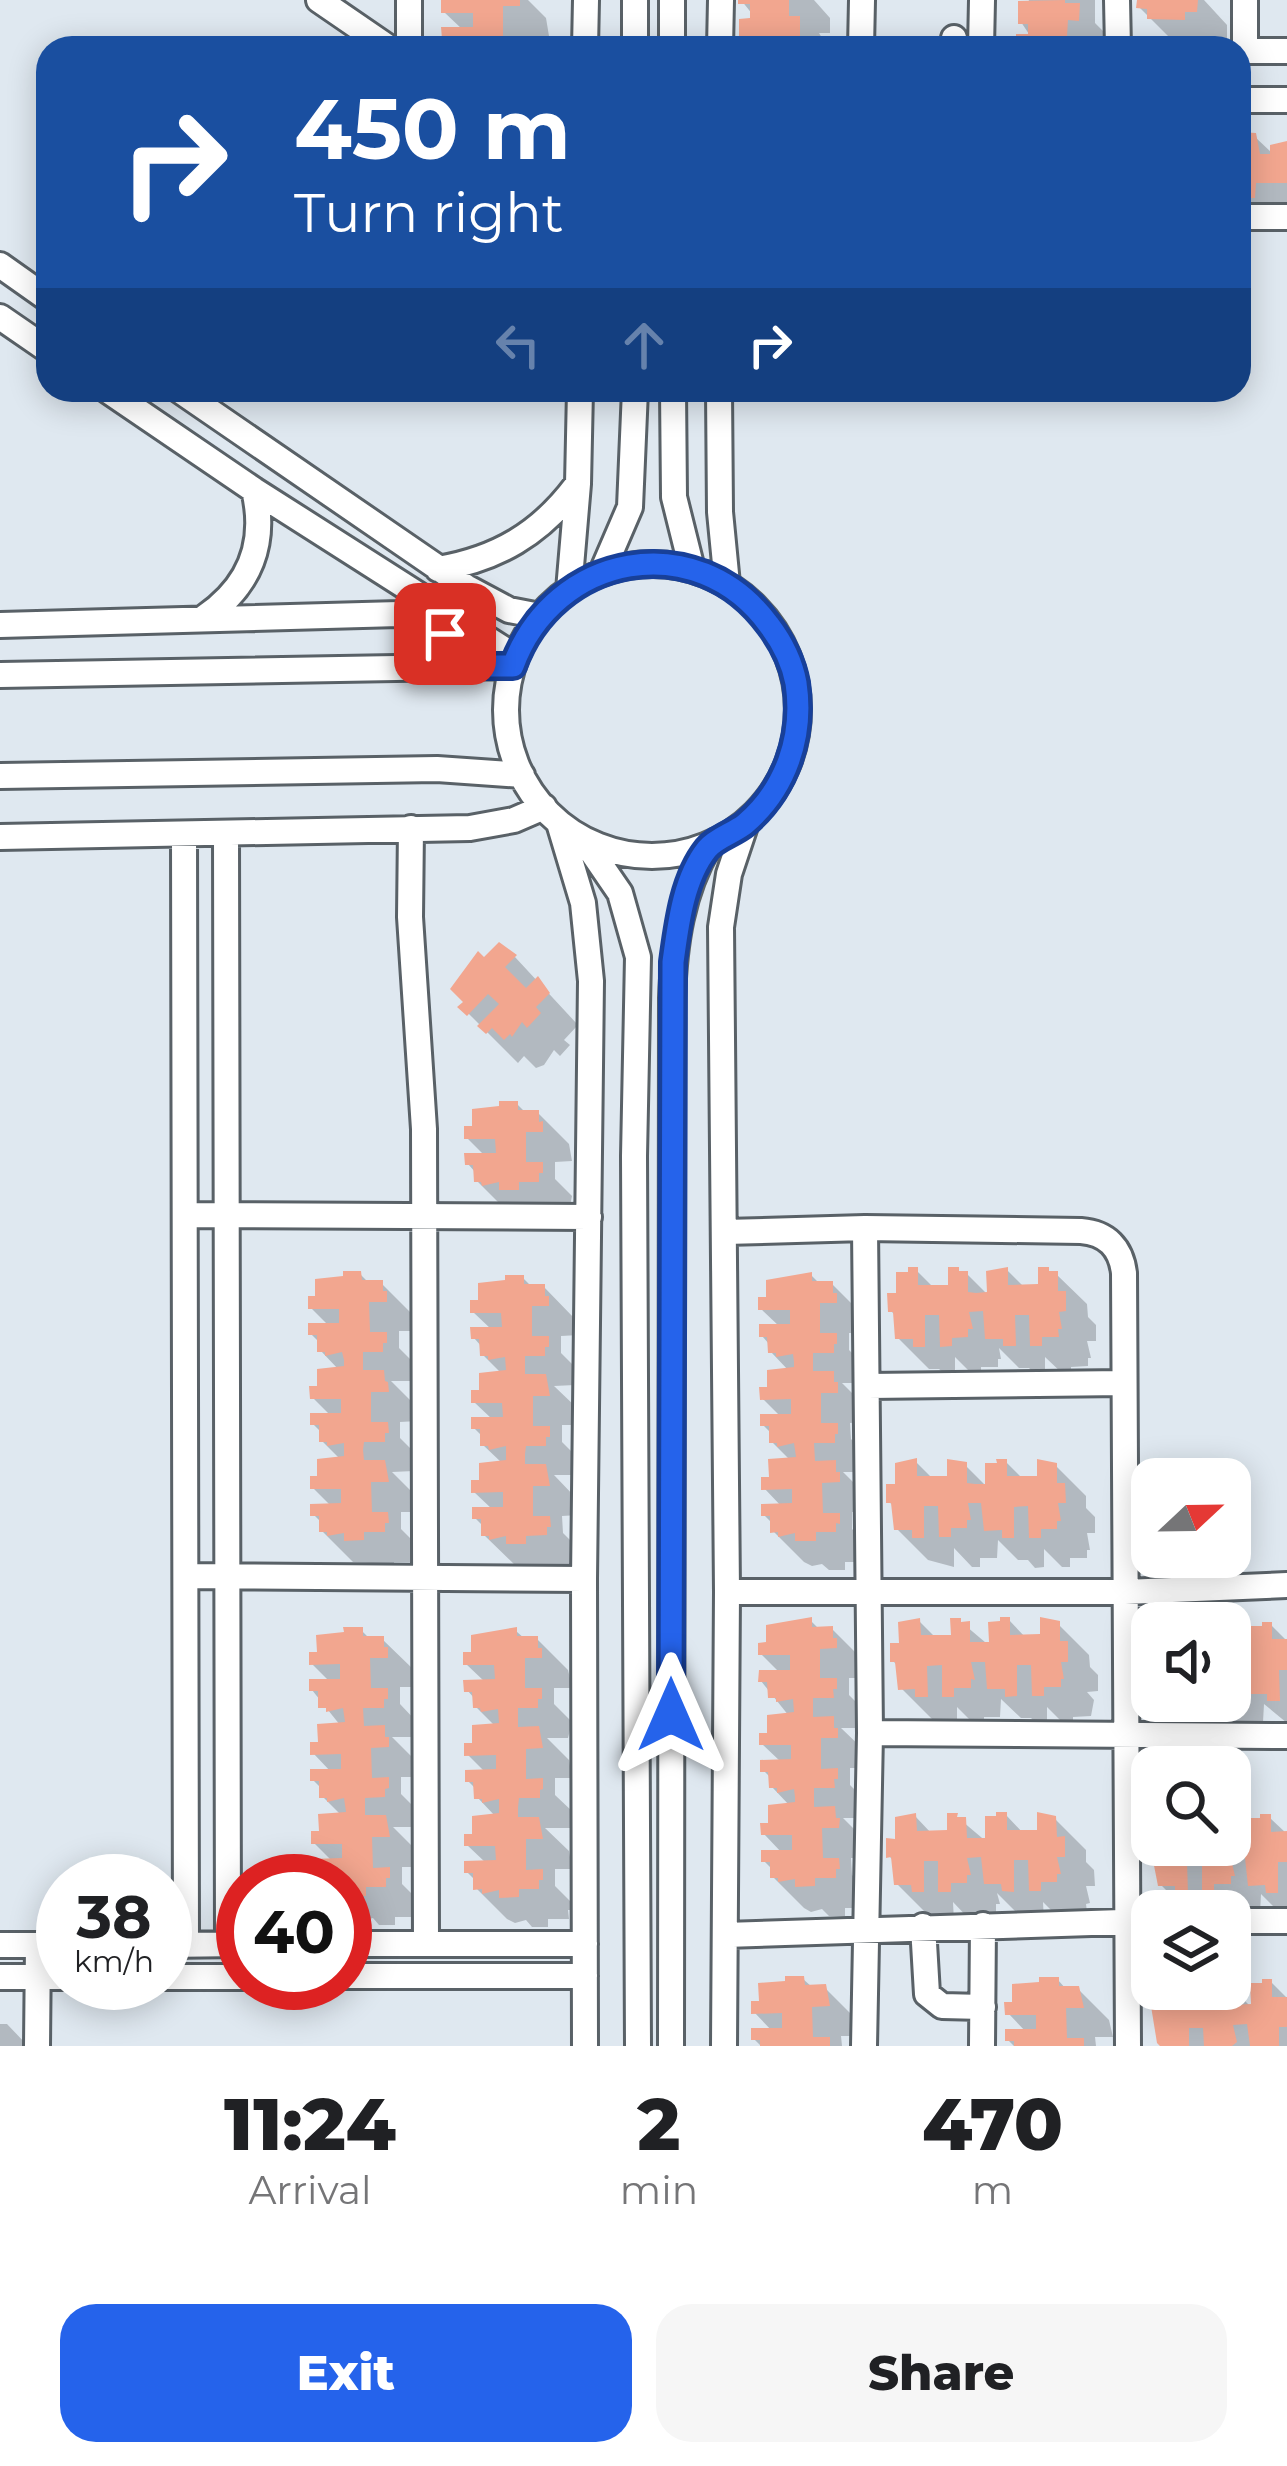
<!DOCTYPE html>
<html lang="en">
<head>
<meta charset="utf-8">
<style>
  body { margin:0; font-family:Montserrat,sans-serif; background:#f6f6f6; color:#202124; height:100vh; display:flex; flex-direction:column; font-size:45px; white-space:nowrap }
  * { box-sizing:border-box; margin:0 }
  p { font-size:39px; color:#757577 }
  .icon { flex:none; width:66px; height:66px; fill:none; stroke:currentColor; stroke-width:2; stroke-linecap:round; stroke-linejoin:round }
  .map { position:relative; height:2046px; overflow:hidden }
  .sheet { display:flex; flex-direction:column; background:#fff; flex:1 }
  .sheet>* { flex:none }
  .top-card { position:absolute; left:36px; top:36px; width:1215px; height:366px; border-radius:36px; box-shadow:0 6px 30px #0003; background:#1a4fa0; color:#fff; overflow:hidden }
  .needle { width:78px; rotate:68deg }
  .buttons { position:absolute; left:1131px; top:1458px; display:grid; gap:24px }
  .buttons a { display:grid; place-items:center; width:120px; height:120px; border-radius:24px; background:#fff; box-shadow:0 6px 30px #0003; font-size:60px }
  .speed { position:absolute; left:36px; top:1854px; display:flex; gap:24px; font-size:60px; font-weight:700; text-align:center }
  .speed>* { display:grid; place-content:center; width:156px; height:156px; border-radius:50%; background:#fff; box-shadow:0 6px 30px #0003; line-height:1 }
  .speed small { font-size:30px; font-weight:400 }
  .speed .limit { border:18px solid #d22; background:#fff; color:#111 }
  .pin { position:absolute; display:grid; place-items:center; width:102px; height:102px; color:#fff; margin:-51px; border-radius:24px; box-shadow:0 6px 18px #0006 }
  .me { position:absolute; width:132px; margin:-66px; rotate:0deg; stroke-linejoin:round; filter:drop-shadow(0 0 9px #0008) }
  .turn { display:flex; align-items:center; gap:42px; height:252px; padding:0 60px; font-size:54px }
  .turn .icon { width:156px; height:156px; stroke-width:2.5 }
  .turn b { display:block; font-size:84px; line-height:102px }
  .lanes { display:flex; align-items:center; height:114px; padding:0 60px; background:#0003; justify-content:center; gap:60px; direction:ltr }
  .lanes .off { opacity:.35 }
  .eta { display:flex; justify-content:space-evenly; align-items:center; height:204px; text-align:center }
  .eta b { font-size:72px; font-weight:800; line-height:84px }
  .button { display:flex; gap:24px; margin-top:auto; padding:24px 60px }
  .button a { flex:1; height:138px; border-radius:36px; background:#2563eb; color:#fff; font-size:48px; font-weight:800; line-height:138px; text-align:center }
  .button a+a { background:#f6f6f6; color:#202124 }
  .map>svg:first-child { display:block }
  .shadow { fill:#0003 }
  .building { fill:#f2a68f }
  .lines { fill:none; stroke-linecap:round; stroke-linejoin:round }
  .minor-casing { stroke:#596167; stroke-width:30 }
  .minor { stroke:#fff; stroke-width:24 }
  .route-casing { stroke:#184099; stroke-width:30 }
  .route { stroke:#2563eb; stroke-width:21 }
</style>
</head>
<body>
<div class="map">
<svg width="1287" height="2046" viewBox="0 0 1287 2046">
  <rect width="100%" height="100%" fill="#dfe8f0"/>
  <path class="shadow" d="M452 0H528L546 18 549 36H532V48H454L445 38 463 30 444 12Z
    M741 0H814L830 18V33H819L828 48H754L742 36 753 15Z
    M1029 0H1095V23L1109 37V48H1019L1031 37 1021 22Z
    M1140 0H1204L1227 25V42H1215V48H1180L1139 7Z
    M1239 135 1254 136 1273 154 1287 145V212L1239 227Z
    M515 957 578 1025 564 1040 570 1045 560 1056 554 1050 544 1065 536 1068 524 1056 518 1063 462 1007 484 962Z
    M517 1104 526 1113H538L569 1144 572 1161 555 1162V1179L572 1196 569 1211H507L477 1181 476 1173 468 1164 485 1156 467 1138Z
    M1007 1270 1024 1287H1041L1056 1274 1087 1304 1088 1317 1096 1325V1341H1087L1091 1358H1088V1366L1071 1367V1375H1064L1045 1357V1376H1037L1029 1368H1019L999 1348 1001 1359H998V1367H981V1376H974L955 1357V1376H947L939 1369H929L898 1338 896 1316 891 1311 917 1271 934 1288H951L967 1274 990 1297Z
    M360 1274 369 1283H381L412 1314 416 1325V1331H399V1348L416 1365 413 1381H391L414 1404 418 1421 400 1422V1438L418 1456 414 1471 392 1472 414 1494 418 1512H401V1529L418 1546 414 1562H394V1570H378L371 1563 353 1562 322 1531V1523L313 1514 331 1506 313 1488 341 1460 322 1441V1433L313 1424 331 1416 313 1398 339 1370 320 1350V1343L311 1334 329 1326 311 1308Z
    M811 1275 820 1284H832L863 1315 867 1333H849V1350L866 1367 863 1383H842L864 1405 868 1422 850 1423 851 1439 868 1457 864 1472H843L865 1494 869 1512H852V1529L869 1546 866 1562H845V1570H829L822 1564 812 1566 804 1562 773 1531V1524L764 1515 782 1507 764 1488 790 1460 772 1442V1434L763 1425 781 1417 763 1399 789 1371 771 1352 770 1345 762 1336 780 1327 761 1309Z
    M523 1278 532 1287H544L574 1318 578 1329 579 1335 561 1336V1353L578 1370 575 1385 554 1386 576 1407 579 1425H562V1442L579 1459 576 1475H554L576 1498 579 1515 562 1516 563 1533 580 1550 576 1565H555L556 1574 515 1565 484 1535V1527L475 1518 493 1510 474 1492 502 1463 483 1445V1437L474 1428 493 1420 474 1402 501 1373 483 1355 482 1347 474 1338 492 1330 473 1312Z
    M916 1462 933 1479 950 1478 965 1465 988 1488 1006 1462 1023 1479H1040L1055 1465 1086 1496V1508L1095 1517V1533H1087L1090 1550H1087V1558H1070V1567H1062L1044 1549V1567L1035 1568 1028 1560H1018L998 1540 997 1558H980V1567H972L954 1548V1567L928 1560 897 1529 895 1507 889 1502Z
    M1009 1620 1026 1638 1043 1637 1058 1624 1089 1655 1090 1667 1098 1675V1691L1087 1692 1094 1700 1091 1716 1073 1717V1726H1066L1047 1707V1726H1039L1031 1718H1021L1001 1699 1000 1717H984V1726H976L957 1707V1726L949 1727 941 1719H932L901 1688 898 1666 893 1661 919 1621 936 1638H954L960 1621 992 1648Z
    M811 1621 820 1630 832 1629 863 1660 866 1678H849V1695L866 1712 863 1728H841L864 1750 868 1768H850V1785L867 1802 864 1818H843L865 1840 869 1858H851L852 1875 869 1892 865 1908H845V1916H829L822 1909 811 1912 804 1908 773 1877V1870L764 1861 782 1853 764 1834 790 1806 772 1787V1779L763 1770 781 1762 762 1744 789 1716 761 1681 780 1673 761 1654Z
    M1271 1625 1287 1641V1723L1264 1704 1263 1722H1246V1731H1238L1219 1712 1220 1731H1211L1203 1723H1194L1172 1701H1230V1629L1253 1651Z
    M361 1630 370 1639H382L413 1669 417 1681V1687H400V1704L417 1722 414 1737H392L414 1759 418 1777H401V1794L418 1811 415 1827H393L415 1849 419 1867H402V1884L419 1901 416 1917H395V1925H379L373 1918 362 1921 354 1917 345 1908V1881H323L314 1870 332 1861 314 1843 341 1815 322 1796V1789L313 1780 331 1772 313 1753 340 1725 312 1690 330 1682 312 1664Z
    M516 1631 525 1639H537L568 1670 571 1682 572 1688H554V1704L572 1722 568 1738H547L569 1760 572 1778H555V1795L573 1812 570 1828H545L569 1851 572 1869H555V1886L572 1903V1910H568L569 1919H548V1927H532L526 1920 515 1923 507 1919 476 1888V1881L467 1872 486 1863 467 1845 496 1817 477 1797V1790L468 1781 486 1773 467 1754 495 1726 476 1707 475 1699 467 1690 485 1682 466 1664Z
    M1006 1815 1023 1833 1040 1832 1055 1819 1086 1850V1862L1094 1870 1095 1886H1086L1090 1903 1086 1904 1087 1912H1070V1921H1062L1043 1902 1044 1921 1018 1914 997 1893 1000 1904H996V1913L980 1912V1921L972 1922 953 1902 954 1922H945L938 1914 928 1915 897 1884 895 1862 889 1856 915 1816 932 1834 950 1833 956 1816 988 1843Z
    M1269 1817 1287 1834V1915H1282L1261 1894 1260 1914 1224 1911 1217 1904V1911H1187L1161 1885 1153 1845H1230V1822L1252 1844Z
    M803 1979 812 1987H824L855 2018 859 2036H841L842 2046H761L754 2039 772 2031 754 2012Z
    M1058 1980 1066 1989H1078L1109 2020 1113 2037H1095L1096 2046H1014L1008 2040 1026 2032 1008 2013Z
    M1271 1982 1287 1998V2046H1162L1163 1989H1187L1198 2001 1215 2000V1989L1231 1987 1254 2010Z
    M0 2024H7L28 2046H0Z"/>
  <path class="building" d="M441 0H520V6H503V36H520V47L451 48V39H442L441 27H473V13H441Z
    M738 0H789V16H800V37H792V48H753V37H739V19L750 18V4H738Z
    M1065 0V3H1080L1079 21 1068 20 1067 36 1079 37V48H1016V34H1028V24H1018V1Z
    M1137 0H1198L1197 12H1185V20L1147 19V9L1136 8Z
    M1239 132 1256 133 1260 154H1270V145L1287 141V183H1256L1255 198H1239Z
    M499 942 517 955 505 967 526 988 538 976 550 993 536 1007 541 1013 527 1028 522 1022 512 1037 510 1034 504 1040 492 1028 486 1034 477 1026 499 1004 488 994 467 1016 457 1007 463 1002 450 989 478 951 484 957Z
    M499 1101H518V1110H539V1122L543 1121V1132H526V1162H543V1173H539V1182H519V1190H499V1182L482 1186 481 1182H474L473 1165H465L464 1153H496L495 1139H464V1126H472V1109L499 1106Z
    M908 1267H918V1285H948V1267H959V1271H968V1292L976 1293 987 1292 986 1271 1008 1267V1285L1038 1284V1267H1049V1271H1058V1291H1066V1311L1059 1312 1062 1329H1058L1059 1337H1042V1346H1030L1029 1315H1015L1016 1346H1003V1339H985L983 1311 969 1312 973 1329H968V1337L952 1338V1346L940 1347 939 1315H925V1347H913V1339H895L893 1312H888L887 1293H896V1272H908Z
    M343 1271H361L362 1280H383V1291H387V1302H369L370 1332H387V1343H383V1352H363V1370H384L385 1381 388 1382 389 1392H371V1422H388L389 1433H385V1442H364L363 1450 364 1460H385L389 1482H371L372 1512H388L389 1523H385V1532H364V1540L344 1541V1533L327 1536V1532H319V1516H310V1504L341 1503V1489H310V1476H317V1459L344 1456V1443L327 1446V1442H319V1425H310V1413H341V1399H310L309 1386H317V1369L344 1366V1360L342 1352 325 1356V1352H317V1335H308V1323H339V1309H308V1296H315V1279L343 1276Z
    M812 1272V1281H833V1293H837V1303H820V1333H837V1344H834V1353H813V1371H834V1382H838V1393H821V1423H838V1434H835V1443H814L815 1461 836 1460V1472H840V1482L822 1483 823 1513H840V1524L836 1523V1532H816V1541H795V1533L778 1537V1532L770 1533V1516H761V1504L792 1503V1489L761 1490V1477H769L768 1459 796 1457 794 1443 777 1447V1443H769V1426H760V1414H791V1399L760 1400 759 1387H767V1370L794 1367V1362L793 1354 776 1357V1353H768L767 1337H759V1324H790V1310H758V1297H766V1280Z
    M505 1275H524V1284H545V1296H549V1306H532V1336H549V1347H545V1356H525V1374H546L550 1396H533V1426H550V1437H546V1446H526L525 1454V1464H546L550 1486H533V1516H550L551 1527H547V1535L526 1536V1544H506V1536L489 1540V1536H481V1519H472V1507H503V1492L471 1493V1480H479V1463L506 1460V1446L489 1450 488 1446H480V1429H471V1417H503L502 1403H471V1390H479V1373L506 1370 505 1357 488 1360V1356H480L479 1339H471L470 1327H502L501 1313H470V1300H478V1283L505 1280Z
    M917 1458V1476H947V1459L967 1462V1483L975 1484H985V1463H997L996 1459H1007V1476H1037V1459L1057 1463V1483H1065L1066 1503H1058L1061 1521H1057V1529H1041V1538H1029L1028 1506 1014 1507V1538H1002V1530L984 1531 981 1503H968L971 1520H967V1528H951V1537H939L938 1506H924V1538H912V1530H894L891 1503H886V1484H895V1463Z
    M812 1617V1627L833 1626V1638H837V1648L820 1649V1678H837V1689H833L834 1698H813V1717L834 1716V1728H838V1738H821V1769L838 1768V1779H834L835 1788H814V1807L835 1806 836 1818H840L839 1828H822L823 1858H839L840 1869H836V1878H815V1886L795 1887V1879L778 1882V1878H770V1862H761V1850H792V1835H761L760 1823H768V1805L795 1802V1797L794 1789 777 1793V1788H769L768 1772H760V1760L791 1759V1745H759V1733H767V1715L794 1712 793 1699 776 1702V1698H768L767 1682H758L759 1670H790V1655H758V1643L766 1642V1625Z
    M1000 1617H1010V1635L1040 1634V1617L1060 1621V1641H1068V1662H1061L1064 1679H1061V1687H1044V1696H1032L1031 1665H1017V1696L1005 1697V1689H987L985 1662H971L975 1680 971 1679V1688H954V1697H942V1665L927 1666 928 1697H915V1689L898 1690 895 1662H890V1643H899L898 1622 920 1618 921 1635H951L950 1618H961V1622L970 1621V1642H989L988 1622 1000 1621Z
    M1262 1622H1272V1639H1287V1670H1279L1280 1701H1267V1694H1250L1246 1666 1230 1667V1646L1250 1647V1626H1262Z
    M343 1627H363V1636H384V1647H388V1658H370L371 1688H388V1699H384V1708H363L364 1726 385 1725V1737H389V1747L371 1748 372 1778 389 1777V1788L385 1789V1797L365 1798V1815H386L390 1837H372L373 1868 390 1867V1878H386V1887H366V1896H346L345 1881H320V1871H311V1859L342 1858V1844H311V1831H319L318 1814 346 1812 344 1798 327 1802V1798H319V1781H310V1769H341V1754L310 1755V1742H318L317 1724 345 1722 343 1708 326 1712V1708H318V1691H309V1679H340V1664L309 1665V1652H317L316 1635 344 1632Z
    M517 1627V1636H538V1648H542V1658H525V1688H542V1699H538V1708H518V1727L539 1726 543 1748 526 1749V1779L543 1778V1789L540 1790V1798H519L518 1807V1817H539L543 1839H526V1870L543 1869V1880H539V1889H519V1897L499 1898V1890L482 1894V1889L473 1890V1873H464V1861L496 1860 495 1846H464V1834H472V1816L499 1813V1799L482 1803V1799H474L473 1782H465V1770L496 1769V1755L464 1756V1743H472V1725L499 1723 498 1709 481 1712 480 1708H473L472 1692H464L463 1680 495 1679 494 1665H463V1652H471V1635Z
    M996 1812H1007V1830H1037V1812L1056 1816 1057 1837 1065 1836V1857H1057L1061 1874H1057V1882H1041V1891H1029L1028 1860H1014V1892L1002 1891 1001 1884H984L981 1857 967 1858 971 1875H967V1883H951V1892H938V1861H924V1892H912L911 1885H894L891 1857 886 1858V1838L895 1839V1817L916 1813 917 1831 947 1830V1813H958L957 1817H966L967 1838H985V1816H996Z
    M1260 1814H1271V1832L1287 1831V1862H1278V1893H1266L1265 1885 1248 1886 1245 1858 1231 1859 1235 1876H1231V1884H1214V1893H1202V1862H1187L1188 1893H1175V1886H1158L1150 1845H1230V1838L1249 1839V1818H1260Z
    M785 1976H804L805 1985 826 1984 830 2006 812 2007 813 2037H830V2046H760V2040H751V2028H782V2013L751 2014V2001H759L758 1983 785 1981Z
    M1039 1977H1059V1986H1079L1084 2008H1066L1067 2038H1084V2046H1014V2041H1005V2029H1036V2015H1005L1004 2002H1012V1984L1039 1982Z
    M1262 1979H1272V1997H1287V2027H1279V2046H1250L1247 2024 1233 2025 1237 2042 1232 2046H1204L1203 2028H1189V2046H1160L1157 2043 1151 2006 1161 2005 1160 1989H1182V1998L1212 1997V1989H1232V2005L1251 2004 1250 1983H1262Z"/>
  <g class="lines">
    <g class="minor-casing">
      <path id="minor" d="M319 0 389 48
        M409 0V48
        M635 0V48
        M672 0V48
        M1117 0 1118 48
        M585 48 586 0
        M720 48 721 0
        M861 48 862 0
        M954 48V38
        M981 48 982 0
        M1239 51H1287
        M1245 51V0
        M1239 100H1287
        M1239 217H1287
        M0 265 48 299
        M0 317 48 350
        M107 390 254 490 516 657
        M179 390 466 587 509 610 540 616
        M673 390 674 497 692 569
        M719 390 720 512 727 584
        M506 710a146 146 0 1 1 292 0a146 146 0 1 1-292 0Z
        M438 569C497 559 540 534 576 486
        M602 572 630 507 635 390
        M569 590 578 484 580 390
        M205 617C250 586 267 543 254 490
        M0 625 399 614 431 625 480 666
        M0 675 513 666
        M0 776 437 769 522 775
        M559 823 583 903 591 981 584 1579 585 2046
        M411 828 410 917 424 1129 426 1944
        M226 833 228 1944
        M184 834 186 1945
        M0 837 470 828 514 820 544 807
        M583 839 620 893 638 957 634 1156 638 2046
        M187 1215 589 1217
        M725 1232 865 1228 1081 1231C1107 1233 1121 1248 1124 1273L1128 2046
        M868 1386 1124 1383
        M186 1576 584 1579
        M727 1592H1125L1287 1585
        M870 1733 1287 1736
        M1230 1921H1287
        M923 1926 927 1994 942 2006 983 2007
        M725 1935 1152 1921
        M345 1944H585
        M0 1945H63
        M165 1945 241 1944
        M345 1976H585
        M0 1977H63
        M165 1977H243
        M37 2046 38 1945
        M671 2046 672 998C674 943 681 893 709 845
        M724 2046 727 1592 721 927 729 874 746 823
        M864 2046 870 1733 865 1228
        M982 2046 983 1925"/>
    </g>
    <use href="#minor" class="minor"/>
  </g>
  <g class="lines">
    <g class="route-casing">
      <path id="route" d="M445 634 480 666H513C554 553 697 526 769 625 782 642 792 662 796 683 804 736 786 789 745 824 734 833 716 838 707 849 683 879 678 926 673 962L671 1715"/>
    </g>
    <use href="#route" class="route"/>
  </g>
</svg>
<div class="buttons">
<a><svg class="needle" viewBox="-14 -14 28 28"><path d="M0-13l5 13h-10z" fill="#e53935"/><path d="M0 13l5-13h-10z" fill="#757577"/></svg></a>
<a><svg class="icon" aria-label="sound" viewBox="0 0 24 24"><path d="M4 9h4l5-4v14l-5-4H4zM17 9q2 3 0 6"/></svg></a>
<a><svg class="icon" aria-label="search" viewBox="0 0 24 24"><circle cx="10" cy="10" r="6"/><path d="M15 15l6 6"/></svg></a>
<a><svg class="icon" aria-label="layers" viewBox="0 0 24 24"><path d="M12 4l9 5-9 5-9-5zM3 14l9 5 9-5"/></svg></a>
</div>
<div class="speed"><div>38<small>km/h</small></div><div class="limit">40</div></div>
<div class="pin" style="left:445px;top:634px;background:#d93025"><svg class="icon" aria-label="arrive" viewBox="0 0 24 24"><path d="M6 21V4h12l-3 4 3 4H6"/></svg></div>
<svg class="me" style="left:671px;top:1715px" viewBox="-20 -20 40 40"><path d="M0-17L14 15 0 8-14 15z" fill="#2563eb" stroke="#fff" stroke-width="4"/></svg>
<div class="top-card">
<div class="turn"><svg class="icon" aria-label="right" viewBox="0 0 24 24"><path d="M7 20v-9h11M14 6l5 5-5 5"/></svg><div><b>450 m</b>Turn right</div></div>
<div class="lanes"><svg class="icon off" aria-label="left" viewBox="0 0 24 24"><path d="M17 20v-9H6M10 6l-5 5 5 5"/></svg><svg class="icon off" aria-label="ahead" viewBox="0 0 24 24"><path d="M12 20V5M6 11l6-6 6 6"/></svg><svg class="icon" aria-label="right" viewBox="0 0 24 24"><path d="M7 20v-9h11M14 6l5 5-5 5"/></svg></div>
</div>
</div>
<section class="sheet">
<div class="eta">
<div><b>11:24</b><p>Arrival</p></div>
<div><b>2</b><p>min</p></div>
<div><b>470</b><p>m</p></div>
</div>
<div class="button"><a>Exit</a><a>Share</a></div>
</section>
</body>
</html>
